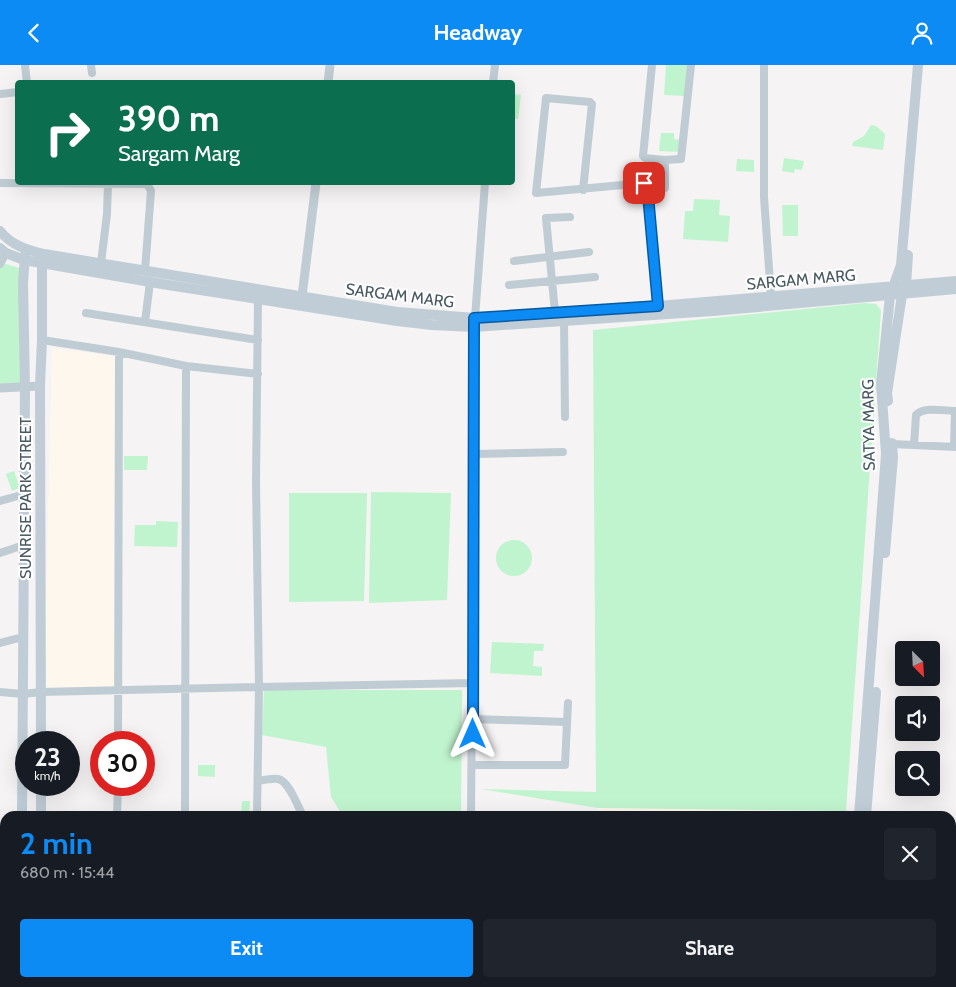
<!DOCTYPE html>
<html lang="en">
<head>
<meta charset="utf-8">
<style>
  body { margin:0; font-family:Cabin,sans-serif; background:#20242c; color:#f1f3f6; height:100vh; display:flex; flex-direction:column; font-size:19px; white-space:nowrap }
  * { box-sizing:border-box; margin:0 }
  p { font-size:16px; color:#9ea1a6 }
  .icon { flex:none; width:28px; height:28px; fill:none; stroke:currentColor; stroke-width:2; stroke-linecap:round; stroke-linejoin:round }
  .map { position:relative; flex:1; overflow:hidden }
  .details { position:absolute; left:0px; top:746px; width:956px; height:176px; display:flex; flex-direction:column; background:#171b24; border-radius:15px 15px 0 0; box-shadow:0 5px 20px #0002 }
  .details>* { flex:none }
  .top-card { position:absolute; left:15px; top:15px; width:500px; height:105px; border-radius:5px; box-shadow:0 5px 20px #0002; background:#0b6e4f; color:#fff; overflow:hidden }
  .needle { width:32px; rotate:156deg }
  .tools { position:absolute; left:895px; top:576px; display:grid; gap:10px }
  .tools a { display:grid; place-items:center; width:45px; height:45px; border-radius:5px; background:#171b24; box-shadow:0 5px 20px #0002; font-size:25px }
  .speed { position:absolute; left:15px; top:666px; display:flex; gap:10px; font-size:25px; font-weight:700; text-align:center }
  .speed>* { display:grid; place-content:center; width:65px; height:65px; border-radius:50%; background:#171b24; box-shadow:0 5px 20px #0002; line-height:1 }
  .speed small { font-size:12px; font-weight:400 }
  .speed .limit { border:8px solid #d22; background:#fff; color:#111 }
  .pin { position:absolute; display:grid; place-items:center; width:42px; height:42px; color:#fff; margin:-21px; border-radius:10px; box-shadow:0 2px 8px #0006 }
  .me { position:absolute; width:55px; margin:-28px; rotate:0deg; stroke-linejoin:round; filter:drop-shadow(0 0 4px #0008) }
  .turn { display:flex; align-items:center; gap:18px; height:105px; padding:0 20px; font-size:22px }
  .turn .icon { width:65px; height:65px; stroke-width:2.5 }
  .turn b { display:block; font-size:35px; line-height:42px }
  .round { display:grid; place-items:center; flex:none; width:52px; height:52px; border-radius:5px; background:#20242c }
  .overview { display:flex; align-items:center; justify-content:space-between; height:85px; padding:0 20px }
  h1 { font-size:30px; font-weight:800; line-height:38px; color:#0d8bf5 }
  .cta { display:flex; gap:10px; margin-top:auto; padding:10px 20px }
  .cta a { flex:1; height:58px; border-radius:5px; background:#0d8bf5; color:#fff; font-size:20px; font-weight:800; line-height:58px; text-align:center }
  .cta a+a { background:#20242c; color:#f1f3f6 }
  header { display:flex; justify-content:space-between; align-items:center; height:65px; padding:0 20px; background:#0d8bf5; color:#fff; font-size:22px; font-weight:800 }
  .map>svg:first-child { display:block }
  .commercial { fill:#fef7ee }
  .green { fill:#c0f4ce }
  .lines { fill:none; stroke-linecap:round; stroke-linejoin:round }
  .minor { stroke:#c0ccd3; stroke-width:8 }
  .tertiary { stroke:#c0ccd3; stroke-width:9 }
  .secondary { stroke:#c0cdd7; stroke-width:10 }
  .rail { stroke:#b4b9bd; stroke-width:2 }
  .route-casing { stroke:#085a9f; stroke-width:12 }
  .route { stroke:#0d8bf5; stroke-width:9 }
  .labels { text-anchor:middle; stroke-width:4; stroke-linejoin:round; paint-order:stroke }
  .street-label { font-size:16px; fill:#485962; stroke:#fff }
</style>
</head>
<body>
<header><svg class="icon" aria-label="back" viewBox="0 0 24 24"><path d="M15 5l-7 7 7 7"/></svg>Headway<svg class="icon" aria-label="person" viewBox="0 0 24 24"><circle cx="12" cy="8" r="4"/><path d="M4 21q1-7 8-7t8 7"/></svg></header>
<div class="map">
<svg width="956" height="922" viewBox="0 0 956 922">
  <rect width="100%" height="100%" fill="#f5f3f3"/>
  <path class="commercial" d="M52 283 115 291V622L44 623Z
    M598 743H798L846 746 845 751H597Z
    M321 918H459L456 922H367Z"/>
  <path class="green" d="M666 0H687L686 31 664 30Z
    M513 29 521 30 518 54 513 53Z
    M871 60 876 61 885 69 883 85 852 81 853 77 864 71Z
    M661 68H674V74L680 75 679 87 659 86Z
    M784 93 804 96 802 105 795 104 794 108 782 106Z
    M737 94 754 95V107L736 106Z
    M694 134 720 135 719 150 730 151 728 177 683 174 685 146H693Z
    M782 140H798V171H783Z
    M3 198 22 204 24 321H0V200Z
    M865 238 876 239 881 245 846 746 598 743 481 724 596 727 593 265Z
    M124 391H148L147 405H124Z
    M14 406 20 423 12 426 6 409Z
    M371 427 451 428 447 535 369 538Z
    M289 428H367L364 536 289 537Z
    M156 456 178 457 177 482 134 481 135 460H156Z
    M496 493a18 18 0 1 1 36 0a18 18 0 1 1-36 0Z
    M492 577 544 579 543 586H534L533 601 542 602V611L490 608Z
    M264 625H462L461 751H343L331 732 326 682 262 670Z
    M198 700H215V712L198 711Z
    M242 736H250L249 751H241Z"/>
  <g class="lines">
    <path class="minor" d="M25 0 27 18
      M91 0 92 8
      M652 0 643 91 645 93 665 95 681 94 691 0
      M764 0V132L771 232
      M493 18 495 0
      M0 29 18 27
      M0 118 146 119 149 122 151 126 145 206
      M583 125 592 39 590 37 546 33 536 128 644 118 646 119 658 241
      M648 130 665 123V95
      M514 196 589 187
      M101 198 107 149 108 118
      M0 199 6 188
      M509 220 595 212
      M555 247 546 153 570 152
      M86 248 258 275
      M564 255 565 352
      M145 257 150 217
      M42 275 119 287 186 301 258 309
      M892 379 956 382
      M914 380 916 350C924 341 945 346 956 346
      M954 382 955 346
      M474 389 563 387
      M0 436 25 429
      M0 488 24 480
      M0 578 23 572
      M0 627 23 629 41 627 259 622 256 416 258 234
      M473 654 567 657
      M118 678 119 287
      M473 700H565L568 638
      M258 716C264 715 272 713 278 714 289 716 298 742 303 751
      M117 751 118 720
      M185 751 186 301
      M257 751 259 622 473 618
      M471 751 475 253 485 118
      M0 772H5
      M0 865H5
      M733 918 734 922
      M788 918 789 922
      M949 918 950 922
      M325 922 326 918
      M374 922 375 918
      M464 922V918"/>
    <path class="tertiary" d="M328 18 330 0
      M301 239 316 118
      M0 323 40 321
      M122 918 124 922"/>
    <path class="secondary" d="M0 166C11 180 27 185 44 189L397 247 475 253 658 241 956 216
      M0 183 6 188 24 195 162 219 397 256 432 260 474 262 713 246 956 224
      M888 336 887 328 902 230 906 220 908 190
      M885 488 893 392 892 378
      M41 678 40 321 42 275V198L43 192
      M22 751 25 322 23 219 25 190
      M41 751V720
      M859 751 886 389 881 319 890 231 901 200 918 0
      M866 751 876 627
      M951 845H956
      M951 854H956
      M27 918V922
      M43 918 44 922
      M205 918 237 922
      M259 918 290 922
      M843 918 845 922
      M51 922 67 918
      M79 922 97 918
      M554 922 576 918
      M591 922 613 918
      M853 922V918"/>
    <path class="rail" d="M951 852H956
      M213 918 245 922
      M251 918 283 922
      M50 922 67 918
      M70 922 94 918
      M561 922 582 918
      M579 922 600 918"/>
  </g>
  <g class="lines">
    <g class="route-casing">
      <path id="route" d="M473 669 474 253 658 241 648 130 646 119 644 118"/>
    </g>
    <use href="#route" class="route"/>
  </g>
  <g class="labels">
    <g class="street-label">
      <text transform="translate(801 214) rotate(-5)" y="6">SARGAM MARG</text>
      <text transform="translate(400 230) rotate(7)" y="6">SARGAM MARG</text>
      <text transform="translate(868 360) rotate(-91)" y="6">SATYA MARG</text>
      <text transform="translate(25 433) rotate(-90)" y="6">SUNRISE PARK STREET</text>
    </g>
  </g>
</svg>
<div class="tools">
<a><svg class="needle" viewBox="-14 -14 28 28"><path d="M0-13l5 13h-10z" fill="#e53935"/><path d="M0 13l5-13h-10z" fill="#9ea1a6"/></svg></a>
<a><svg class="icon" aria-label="sound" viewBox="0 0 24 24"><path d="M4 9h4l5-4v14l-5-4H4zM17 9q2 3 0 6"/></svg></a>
<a><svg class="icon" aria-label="search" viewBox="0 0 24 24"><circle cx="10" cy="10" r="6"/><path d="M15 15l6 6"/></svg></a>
</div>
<div class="speed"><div>23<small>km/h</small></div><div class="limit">30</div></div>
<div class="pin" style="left:644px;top:118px;background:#d93025"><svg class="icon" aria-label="arrive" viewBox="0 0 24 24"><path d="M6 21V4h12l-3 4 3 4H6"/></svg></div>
<svg class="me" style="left:473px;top:669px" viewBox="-20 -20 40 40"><path d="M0-17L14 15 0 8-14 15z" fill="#0d8bf5" stroke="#fff" stroke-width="4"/></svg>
<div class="top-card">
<div class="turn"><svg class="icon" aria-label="right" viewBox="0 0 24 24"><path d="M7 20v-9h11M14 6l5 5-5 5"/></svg><div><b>390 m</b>Sargam Marg</div></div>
</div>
<section class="details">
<div class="overview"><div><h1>2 min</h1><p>680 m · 15:44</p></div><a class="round"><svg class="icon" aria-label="close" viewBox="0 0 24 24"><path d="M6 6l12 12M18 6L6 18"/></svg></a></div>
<div class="cta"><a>Exit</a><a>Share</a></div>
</section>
</div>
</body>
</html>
